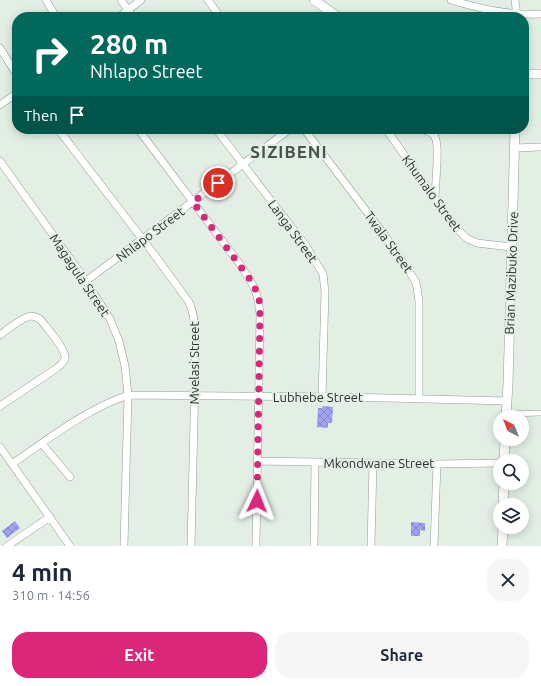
<!DOCTYPE html>
<html lang="en">
<head>
<meta charset="utf-8">
<style>
  body { margin:0; font-family:Ubuntu,sans-serif; background:#f6f6f7; color:#1f2937; height:100vh; display:flex; flex-direction:column; font-size:15px; white-space:nowrap }
  * { box-sizing:border-box; margin:0 }
  p { font-size:13px; color:#747a83 }
  .icon { flex:none; width:22px; height:22px; fill:none; stroke:currentColor; stroke-width:2; stroke-linecap:round; stroke-linejoin:round }
  .map { position:relative; height:546px; overflow:hidden }
  .drawer { display:flex; flex-direction:column; background:#fff; flex:1 }
  .drawer>* { flex:none }
  .top-card { position:absolute; left:12px; top:12px; width:517px; height:122px; border-radius:16px; box-shadow:0 2px 10px #0003; background:#00695c; color:#fff; overflow:hidden }
  .needle { width:26px; rotate:318deg }
  .tools { position:absolute; left:493px; top:410px; display:grid; gap:8px }
  .tools a { display:grid; place-items:center; width:36px; height:36px; border-radius:50%; background:#fff; box-shadow:0 2px 10px #0003; font-size:20px }
  .pin { position:absolute; display:grid; place-items:center; width:34px; height:34px; color:#fff; margin:-17px; border:2px solid #fff; border-radius:50%; box-shadow:0 1px 4px #0007 }
  .me { position:absolute; width:44px; margin:-22px; rotate:2deg; stroke-linejoin:round; filter:drop-shadow(0 0 3px #0008) }
  .turn { display:flex; align-items:center; gap:14px; height:84px; padding:0 12px; font-size:18px }
  .turn .icon { width:52px; height:52px; stroke-width:2.5 }
  .turn b { display:block; font-size:28px; line-height:34px }
  .then { display:flex; align-items:center; height:38px; padding:0 12px; background:#0003; gap:8px; font-size:15px }
  .round { display:grid; place-items:center; flex:none; width:42px; height:42px; border-radius:16px; background:#f6f6f7 }
  .summary { display:flex; align-items:center; justify-content:space-between; height:68px; padding:0 12px }
  h1 { font-size:24px; font-weight:700; line-height:30px }
  .primary-button { display:flex; gap:8px; margin-top:auto; padding:8px 12px }
  .primary-button a { flex:1; height:46px; border-radius:16px; background:#db2777; color:#fff; font-size:16px; font-weight:700; line-height:46px; text-align:center }
  .primary-button a+a { background:#f6f6f7; color:#1f2937 }
  .map>svg:first-child { display:block }
  .building { fill:url(#building-cross-hatch) }
  .lines { fill:none; stroke-linecap:round; stroke-linejoin:round }
  .pedestrian-casing { stroke:#919d94; stroke-width:6 }
  .minor-casing { stroke:#919d94; stroke-width:8 }
  .tertiary-casing { stroke:#919d94; stroke-width:10 }
  .pedestrian { stroke:#fff; stroke-width:5 }
  .minor { stroke:#fff; stroke-width:7 }
  .tertiary { stroke:#fff; stroke-width:9 }
  .route { stroke:#db2777; stroke-width:7; stroke-dasharray:0 12.6 }
  .labels { text-anchor:middle; stroke-width:4; stroke-linejoin:round; paint-order:stroke }
  .street-label { font-size:13px; fill:#2c302d; stroke:#e3efe5 }
  .district-label { font-size:17px; font-weight:bold; letter-spacing:1px; fill:#48534a; stroke:#e3efe5 }
</style>
</head>
<body>
<div class="map">
<svg width="541" height="546" viewBox="0 0 541 546">
  <defs>
    <pattern id="building-cross-hatch" width="8" height="8" patternUnits="userSpaceOnUse"><rect width="8" height="8" fill="#a0a3f4"/><path d="M0 0l8 8M0 8l8-8" fill="none" stroke="#8385c6"/></pattern>
  </defs>
  <rect width="100%" height="100%" fill="#e3efe5"/>
  <path class="building" d="M323 406 333 407 332 423H328V428L317 427 318 408H322Z
    M15 521 20 528 7 538 2 531Z
    M411 522 425 523V531L420 530V536H411Z"/>
  <g class="lines">
    <g class="pedestrian-casing">
      <path id="pedestrian" d="M506 414 541 413"/>
    </g>
    <g class="minor-casing">
      <path id="minor" d="M46 0 56 17
        M121 0 133 17
        M208 0 220 17
        M451 0C480 9 510 16 541 14
        M515 0 517 17
        M119 17 141 0
        M0 48 17 75
        M0 105 17 93
        M58 129 156 257 189 302C194 313 195 324 196 336L191 546
        M138 129 239 263C253 284 258 290 260 315L256 546
        M216 129 306 246 323 274 325 292 322 397
        M304 129 386 237 416 282 419 301V399
        M386 129 447 216 463 235 468 239 477 243 511 247
        M419 129C424 130 432 131 435 137 440 146 435 186 435 199
        M514 148 541 147
        M0 161 86 281 110 319 119 341 125 366 128 395 124 546
        M86 281 290 129
        M0 335C7 330 22 317 31 316 34 316 37 318 40 319 46 327 66 349 65 358 64 363 60 365 57 368L0 406
        M42 444 70 477
        M0 447 70 546
        M258 461 437 464 500 463
        M12 464C48 439 87 409 128 395L346 397 507 401
        M7 546 50 517
        M314 546 315 463
        M371 546 373 463
        M434 546 437 464"/>
    </g>
    <g class="tertiary-casing">
      <path id="tertiary" d="M314 0 338 17
        M524 74H541
        M506 417 508 384 515 129
        M504 461 505 439
        M503 505 504 483
        M502 546 503 527"/>
    </g>
    <use href="#pedestrian" class="pedestrian"/>
    <use href="#minor" class="minor"/>
    <use href="#tertiary" class="tertiary"/>
  </g>
  <g class="lines">
    <path class="route" d="M218 183 193 202 252 282 259 297 260 315 257 501"/>
  </g>
  <g class="labels">
    <g class="street-label">
      <text transform="translate(432 193) rotate(54)" y="5">Khumalo Street</text>
      <text transform="translate(293 231) rotate(54)" y="5">Langa Street</text>
      <text transform="translate(150 234) rotate(-37)" y="5">Nhlapo Street</text>
      <text transform="translate(389 242) rotate(54)" y="5">Twala Street</text>
      <text transform="translate(511 273) rotate(-88)" y="5">Brian Mazibuko Drive</text>
      <text transform="translate(80 275) rotate(56)" y="5">Magagula Street</text>
      <text transform="translate(194 363) rotate(-90)" y="5">Mvelasi Street</text>
      <text x="318" y="402">Lubhebe Street</text>
      <text x="379" y="468">Mkondwane Street</text>
    </g>
    <g class="district-label">
      <text x="289" y="158">SIZIBENI</text>
    </g>
  </g>
</svg>
<div class="tools">
<a><svg class="needle" viewBox="-14 -14 28 28"><path d="M0-13l5 13h-10z" fill="#e53935"/><path d="M0 13l5-13h-10z" fill="#747a83"/></svg></a>
<a><svg class="icon" aria-label="search" viewBox="0 0 24 24"><circle cx="10" cy="10" r="6"/><path d="M15 15l6 6"/></svg></a>
<a><svg class="icon" aria-label="layers" viewBox="0 0 24 24"><path d="M12 4l9 5-9 5-9-5zM3 14l9 5 9-5"/></svg></a>
</div>
<div class="pin" style="left:218px;top:183px;background:#d93025"><svg class="icon" aria-label="arrive" viewBox="0 0 24 24"><path d="M6 21V4h12l-3 4 3 4H6"/></svg></div>
<svg class="me" style="left:257px;top:501px" viewBox="-20 -20 40 40"><path d="M0-17L14 15 0 8-14 15z" fill="#db2777" stroke="#fff" stroke-width="4"/></svg>
<div class="top-card">
<div class="turn"><svg class="icon" aria-label="right" viewBox="0 0 24 24"><path d="M7 20v-9h11M14 6l5 5-5 5"/></svg><div><b>280 m</b>Nhlapo Street</div></div>
<div class="then">Then<svg class="icon" aria-label="arrive" viewBox="0 0 24 24"><path d="M6 21V4h12l-3 4 3 4H6"/></svg></div>
</div>
</div>
<section class="drawer">
<div class="summary"><div><h1>4 min</h1><p>310 m · 14:56</p></div><a class="round"><svg class="icon" aria-label="close" viewBox="0 0 24 24"><path d="M6 6l12 12M18 6L6 18"/></svg></a></div>
<div class="primary-button"><a>Exit</a><a>Share</a></div>
</section>
</body>
</html>
